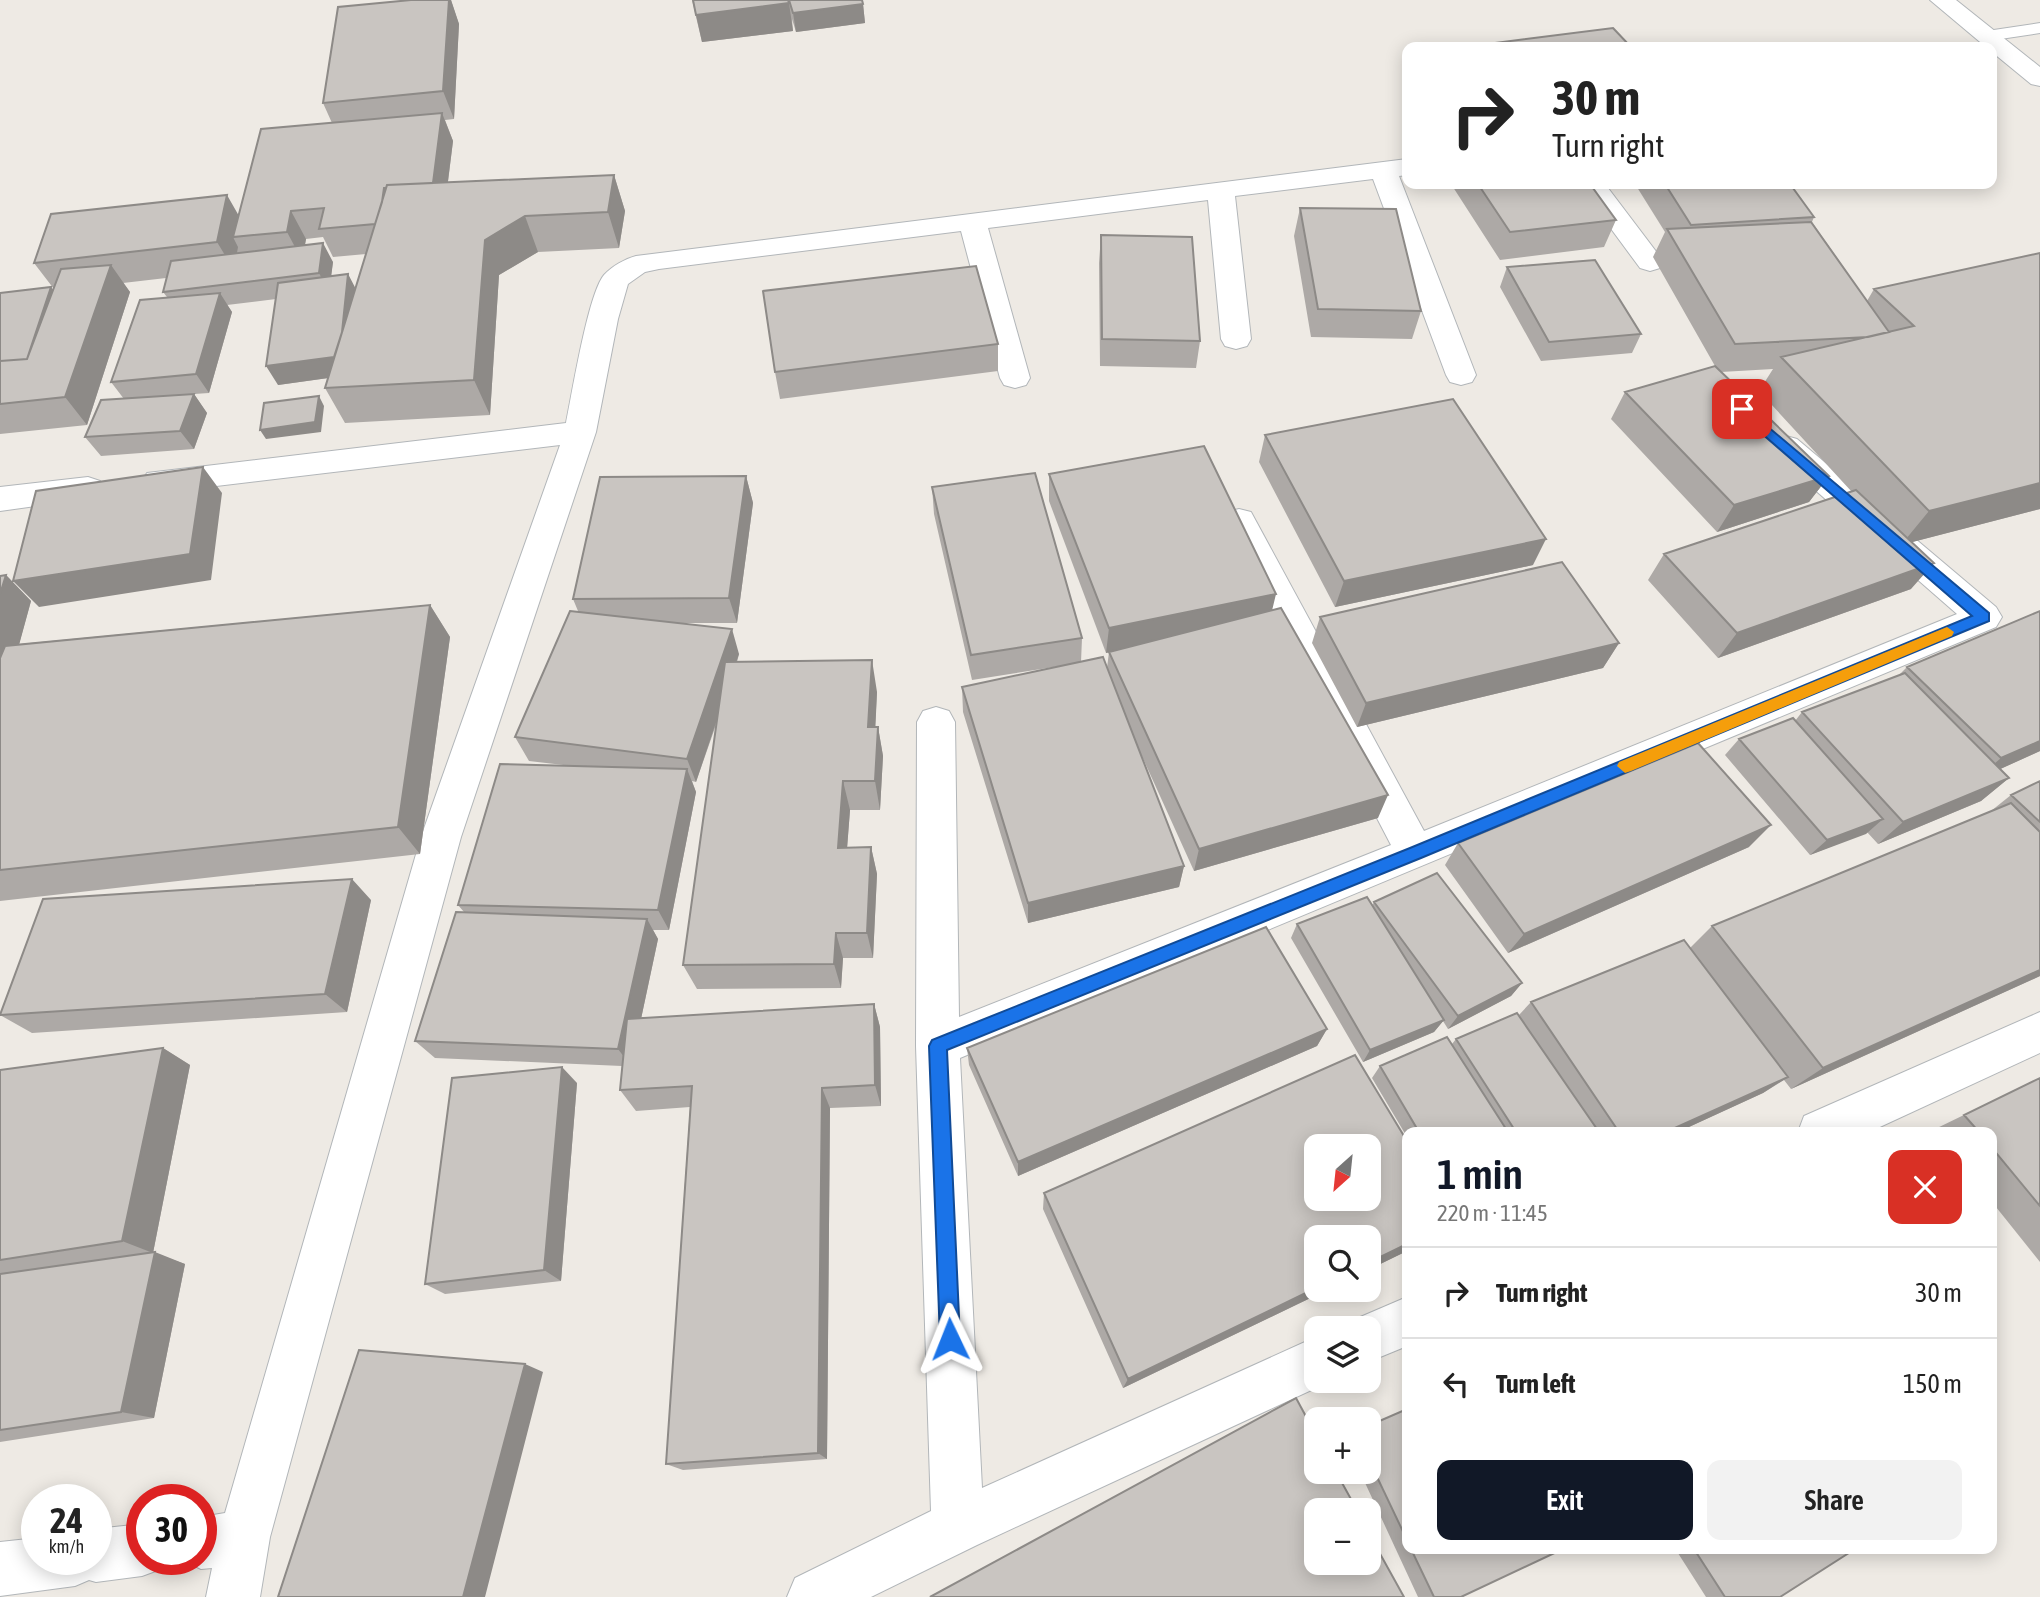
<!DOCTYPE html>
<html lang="en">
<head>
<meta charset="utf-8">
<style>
  body { margin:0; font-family:"Asap Condensed",sans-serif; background:#f2f2f2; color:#222; height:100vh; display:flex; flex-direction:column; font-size:26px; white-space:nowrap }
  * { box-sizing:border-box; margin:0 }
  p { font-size:23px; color:#767676 }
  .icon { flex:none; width:38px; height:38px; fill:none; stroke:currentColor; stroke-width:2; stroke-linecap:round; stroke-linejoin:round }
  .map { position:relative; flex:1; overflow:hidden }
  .sheet { position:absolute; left:1402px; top:1127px; width:595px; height:427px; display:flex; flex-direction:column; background:#fff; border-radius:14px; box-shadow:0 4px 18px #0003 }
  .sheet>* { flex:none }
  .hud { position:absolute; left:1402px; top:42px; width:595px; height:147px; border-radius:14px; box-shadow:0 4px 18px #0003; background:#fff; color:#222; overflow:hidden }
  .needle { width:46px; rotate:207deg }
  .tools { position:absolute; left:1304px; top:1134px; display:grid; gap:14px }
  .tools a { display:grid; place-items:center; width:77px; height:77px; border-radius:14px; background:#fff; box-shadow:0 4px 18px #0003; font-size:35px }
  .speed { position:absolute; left:21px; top:1484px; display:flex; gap:14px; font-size:35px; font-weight:700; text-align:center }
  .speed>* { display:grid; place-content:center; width:91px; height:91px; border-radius:50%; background:#fff; box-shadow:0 4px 18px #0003; line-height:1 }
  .speed small { font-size:18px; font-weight:400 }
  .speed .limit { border:10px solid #d22; background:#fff; color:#111 }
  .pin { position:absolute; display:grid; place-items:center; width:60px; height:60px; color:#fff; margin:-30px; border-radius:14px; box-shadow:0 4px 10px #0006 }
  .me { position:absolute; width:77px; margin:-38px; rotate:358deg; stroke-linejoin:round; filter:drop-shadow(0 0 5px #0008) }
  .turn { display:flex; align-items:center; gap:24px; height:147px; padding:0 35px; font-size:32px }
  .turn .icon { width:91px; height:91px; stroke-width:2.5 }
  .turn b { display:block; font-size:49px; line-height:60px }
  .round { display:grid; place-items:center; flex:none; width:74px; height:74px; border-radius:14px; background:#f2f2f2 }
  .summary { display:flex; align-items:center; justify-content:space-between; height:119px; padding:0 35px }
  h1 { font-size:42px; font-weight:600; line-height:52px; color:#111827 }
  .button { display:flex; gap:14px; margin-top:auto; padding:14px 35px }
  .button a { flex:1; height:80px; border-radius:14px; background:#111827; color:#fff; font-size:28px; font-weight:600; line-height:80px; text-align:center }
  .button a+a { background:#f2f2f2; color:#222 }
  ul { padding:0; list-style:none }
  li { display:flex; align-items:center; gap:21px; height:91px; padding:0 35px; border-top:2px solid #e0e0e0 }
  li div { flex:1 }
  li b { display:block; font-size:26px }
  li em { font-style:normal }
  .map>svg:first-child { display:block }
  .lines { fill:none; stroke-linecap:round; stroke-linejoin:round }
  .service-casing { stroke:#b2b6b9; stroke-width:2 }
  .minor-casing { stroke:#b2b6b9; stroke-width:2 }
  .service { fill:#fff; fill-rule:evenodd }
  .minor { fill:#fff; fill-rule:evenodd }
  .wall { fill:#ada9a6; fill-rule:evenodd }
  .shaded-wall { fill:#8d8a87 }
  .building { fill:#c9c5c1; stroke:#8d8a87; stroke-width:2; fill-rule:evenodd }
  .route { fill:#1a73e8; stroke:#114b97; stroke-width:2 }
  .slow { fill:#f59e0b }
</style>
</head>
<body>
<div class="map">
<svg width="2040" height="1597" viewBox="0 0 2040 1597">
  <rect width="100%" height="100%" fill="#eeeae4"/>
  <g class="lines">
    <g class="service-casing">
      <path id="service" d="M2040 23V33L1987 41 1979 36 1987 31Z"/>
    </g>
    <g class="minor-casing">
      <path id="minor" d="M1930 0H1956L2040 67V86L2031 84 1992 52V47H1986Z
        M1407 159V175L1399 176 1476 375 1472 382 1461 385 1450 382 1446 375 1373 179 1235 196 1251 339 1247 346 1236 349 1225 346 1221 339 1208 200 988 228 1030 378 1026 385 1015 388 1004 385 1000 378 961 231 659 269 645 272 628 284 618 319 596 432 461 837 270 1537 260 1597H206L212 1568 201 1569 181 1559H201V1517L225 1513 421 837 560 445 158 493 147 489 142 481 147 473 566 423C572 394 588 294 604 275 612 266 625 259 636 256Z
        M1578 184H1605L1664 262 1660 268 1650 271 1640 268Z
        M1786 436 1797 439 1996 607 2002 617 1996 627 960 1058 982 1488 1316 1337V1381H1331L977 1545 871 1597H787L795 1578 931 1511 916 1046 917 722 923 711 936 707 949 711 955 722 959 1017 1391 845 1222 521 1227 512 1239 509 1251 512 1424 831 1957 614 1775 455 1770 447 1775 439Z
        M88 477 100 481 104 489 100 497 0 511V487Z
        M2040 1012V1053L1869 1132H1798L1804 1116Z
        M1407 1297V1346L1368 1362V1328H1348L1351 1321Z
        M142 1524V1559H165L161 1569 142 1576 96 1582 89 1580 75 1586 0 1596V1542L37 1538V1559H96V1529Z"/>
    </g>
    <use href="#service" class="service"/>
    <use href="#minor" class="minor"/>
  </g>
  <path class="wall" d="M411 0H451L459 24 454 119 445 120 453 141 448 182 614 175 625 211 619 248 538 252 499 275 490 415 345 423 325 388 328 378 278 385 276 299 227 305 232 312 209 393 194 394 207 413 194 449 101 456 85 437 124 399 111 382 167 297 163 292 166 278 123 283 130 292 87 425 0 434V293L51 287 53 290 54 289 34 263 238 215 332 123 323 103ZM323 237 333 257 366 254 355 289 348 274 331 276 333 262 305 245 306 239Z
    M692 0H862L863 4 865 23 796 32 792 19 793 31 702 42Z
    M1451 184H1590L1616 220 1604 247 1500 260Z
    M1635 184H1790L1814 217 1812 222 1867 301 1874 289 2040 253V509L1912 542 1911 589 1718 658 1648 580 1664 554 1852 492 1759 391 1773 369 1721 372 1829 476 1809 502 1717 532 1611 419 1625 392 1715 366 1653 257 1665 232Z
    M1300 208 1421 311 1412 339 1311 337 1294 236Z
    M1101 235 1200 341 1196 368 1100 366 1099 263Z
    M1507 267 1641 334 1632 353 1541 361 1500 287Z
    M998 344V371L780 399 775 372Z
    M1265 435 1533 565 1335 607 1259 462Z
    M1049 474 1272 611 1378 818 1194 871 1136 743 1184 866 1179 887 1028 923 963 712 962 687 1060 666 972 680 934 514 932 487 1082 638 1081 662 1107 668 1109 652 1106 653 1049 501Z
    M746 476 753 503 737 623H682L739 654 737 662 877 692 875 727H878L883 756 880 810H850L847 848 871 847 877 874 873 958H843L841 988 697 989 683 965 717 722 696 782 692 781 696 792 669 930H653L658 939 641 1019 874 1004 880 1027 881 1106 830 1108 827 1459 683 1470 666 1464 690 1107 636 1111 620 1090 622 1066 435 1058 415 1041 464 912 458 905 572 766 529 761 515 737 578 611 573 599Z
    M6 575 31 601 19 644 430 605 450 637 420 854 0 901V576Z
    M2040 611V751L2000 769 2009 778 1981 801 1878 844 1867 832 1810 855 1725 755 1739 739 1795 721 1802 712 1899 675 1907 667Z
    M1320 617 1619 643 1603 668 1357 727 1312 643Z
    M2040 781V976L1791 1089 1784 1080 1763 1093 1678 1132H1407V1137L1372 1078 1380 1066 1452 1044 1456 1039 1519 1015 1531 1002 1690 948 1712 926 1991 811 2011 795Z
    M1458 843 1749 847 1508 953 1445 865Z
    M371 900 347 1012 32 1033 0 1015Z
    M1374 902 1522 983 1511 996 1448 1029 1443 1021 1434 1032 1363 1062 1291 938 1297 924 1372 906Z
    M1327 1029 1317 1046 1018 1176 969 1065 967 1048Z
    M163 1048 190 1065 153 1253 185 1264 154 1418 0 1442V1070Z
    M2040 1078V1262L1992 1202V1132H1935L1933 1130Z
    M577 1083 561 1281 445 1294 425 1284Z
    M1407 1141V1251L1368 1270V1237L1316 1290H1327L1123 1388 1043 1209 1044 1193Z
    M1407 1409V1549H1563L1461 1597H1418L1360 1472H1368V1426Z
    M1677 1549H1855L1780 1597H1706L1676 1550Z"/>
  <path class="shaded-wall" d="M449 0H451L459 24 454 119 443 91Z
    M789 3 793 31 702 42 696 15Z
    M863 4 865 23 796 32 793 13Z
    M442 113 453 141 444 212 433 184Z
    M614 175 625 211 619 248 608 212Z
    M227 195 243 223 233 237 238 247 234 270 217 242Z
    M291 211 306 239 302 260 287 232Z
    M525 216 538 252 499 275 490 415 474 380 485 240Z
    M323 243 333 262 329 293 319 273Z
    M111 265 130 292 87 425 65 397Z
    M348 274 358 293 350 375 278 385 266 366Z
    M51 287 65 307 24 366Z
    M220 293 232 312 209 393 196 374Z
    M194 394 207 413 194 449 180 431Z
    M319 396 324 406 321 432 266 439 260 430Z
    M203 467 222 493 211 580 39 607 13 581Z
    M746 476 753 503 737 623 729 598Z
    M1829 476 1809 502 1717 532 1734 505Z
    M2040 483V509L1901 545 1929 511Z
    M1546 539 1533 565 1335 607 1344 581Z
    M1934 563 1911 589 1718 658 1737 633Z
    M6 575 31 601 0 715V594Z
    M1276 594 1270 619 1106 653 1109 628Z
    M430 605 450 637 420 854 398 827Z
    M732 629 739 654 696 782 687 759Z
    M1619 643 1603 668 1357 727 1366 703Z
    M872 660 877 692 874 757 868 727Z
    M878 727 883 756 880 810 875 781Z
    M2040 741V751L1974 781 2001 758Z
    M687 769 696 792 669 930 658 910Z
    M2009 778 1981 801 1878 844 1903 822Z
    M843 781 850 810 845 875 838 848Z
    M1388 795 1378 818 1194 871 1199 849Z
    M1883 819 1866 834 1810 855 1827 840Z
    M1771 825 1749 847 1508 953 1524 934Z
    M871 847 877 874 873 958 867 933Z
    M1184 866 1179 887 1028 923V903Z
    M352 879 371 900 347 1012 325 994Z
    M647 919 658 939 631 1066 618 1049Z
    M836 933 843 958 841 988 834 964Z
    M2040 970V976L1791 1089 1823 1068Z
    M1522 983 1511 996 1448 1029 1458 1016Z
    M874 1004 880 1027 881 1106 875 1085Z
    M1444 1020 1434 1032 1363 1062 1370 1050Z
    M1327 1029 1317 1046 1018 1176V1162Z
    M163 1048 190 1065 153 1253 122 1241Z
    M562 1067 577 1083 561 1281 544 1270Z
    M1788 1077 1763 1093 1678 1132H1666Z
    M822 1088 830 1108 827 1459 818 1453Z
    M1407 1244V1251L1368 1270V1263Z
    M155 1252 185 1264 154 1418 121 1412Z
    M1316 1288V1290H1327L1123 1388 1128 1379Z
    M525 1364 543 1372 485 1597H463Z"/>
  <path class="building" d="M411 0H449L443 91 323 103 338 7Z
    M693 0H788L789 3 696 15Z
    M789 0H862L863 4 793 13Z
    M1613 28 1631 47H1489L1487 44Z
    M442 113 433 183 387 185 386 188H384L382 202 375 224 319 229 324 208 291 211 287 232 233 237 261 129Z
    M614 175 608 212 525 216 485 240 474 380 325 388 387 185Z
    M1478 184H1590L1616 220 1510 232Z
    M1665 184H1790L1814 217 1691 225Z
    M227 195 217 242 34 263 51 214Z
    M1300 208 1396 209 1421 311 1318 309Z
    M1811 222 1889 332 1868 337 1735 344 1667 229Z
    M1101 235 1192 237 1200 341 1102 339Z
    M323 243 319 273 163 292 171 261Z
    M2040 253V483L1929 511 1781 357 1914 326 1874 289Z
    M1595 260 1641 334 1549 342 1507 267Z
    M111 265 65 397 0 404V361L27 359 61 269Z
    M976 266 998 344 775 372 763 291Z
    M348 274 342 332 334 357 266 366 278 283Z
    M51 287 27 359 0 361V293Z
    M220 293 196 374 111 382 140 300Z
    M1715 366 1829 476 1734 505 1625 392Z
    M194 394 180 431 85 437 101 400Z
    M319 396 315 422 260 430 264 403Z
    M1453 399 1546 539 1344 581 1265 435Z
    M1204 446 1276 594 1109 628 1049 474Z
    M203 467 190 554 13 581 36 491Z
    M1035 473 1082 638 971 655 932 487Z
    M746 476 729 598 573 599 600 477Z
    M1856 490 1934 563 1737 633 1664 554Z
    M1562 562 1619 643 1366 703 1320 617Z
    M6 575 0 594V576Z
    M430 605 398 827 0 870V658L5 646Z
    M1281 608 1388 795 1199 849 1109 652Z
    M570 611 732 629 687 759 515 737Z
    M2040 611V741L2001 758 1907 667Z
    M1103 657 1184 866 1028 903 962 687Z
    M872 660 868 727H878L875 781H843L838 848 871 847 867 933H836L834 964 683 965 725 662Z
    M1905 673 2009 778 1903 822 1802 712Z
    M1793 718 1883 819 1827 840 1739 739Z
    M1698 743 1771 825 1524 934 1458 843Z
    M500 764 687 769 658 910 458 905Z
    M2040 781V822L2011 795Z
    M2011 803 2040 832V970L1823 1068 1712 926Z
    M1437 873 1522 983 1458 1016 1374 902Z
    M352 879 325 994 0 1015 43 899Z
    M1367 897 1444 1020 1370 1050 1297 924Z
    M456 912 647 919 618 1049 415 1041Z
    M1266 927 1327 1029 1018 1162 967 1048Z
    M1684 940 1788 1077 1666 1132H1619L1531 1002Z
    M874 1004 875 1085 822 1088 818 1453 666 1464 692 1086 620 1090 627 1019Z
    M1517 1013 1599 1132H1516L1456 1039Z
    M1447 1037 1508 1132H1419L1380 1066Z
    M163 1048 122 1241 0 1260V1070Z
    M1355 1055 1407 1141V1244L1368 1263V1237H1316V1288L1128 1379 1044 1193ZM1316 1146H1368V1199H1316Z
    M562 1067 544 1270 425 1284 452 1078Z
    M2040 1078V1206L1992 1148V1132H1979L1964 1115Z
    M155 1252 121 1412 0 1430V1274Z
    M359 1350 525 1364 463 1597H278Z
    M1296 1398 1316 1435V1472H1336L1357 1510H1316V1563H1368V1532L1404 1597H930Z
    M1407 1409V1540L1368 1458V1426Z
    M1411 1549H1563L1461 1597H1434Z
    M1694 1549H1855L1780 1597H1725Z"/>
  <path class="route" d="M1742 405 1989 613V621L1421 858 947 1050 960 1339 957 1346 950 1349 943 1346 940 1339 929 1046 932 1040 1410 848 1972 616 1737 412 1735 409Z"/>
  <path class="slow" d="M1947 627 1954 632 1952 636 1631 771 1625 773 1617 766 1619 762Z"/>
</svg>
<div class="tools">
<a><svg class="needle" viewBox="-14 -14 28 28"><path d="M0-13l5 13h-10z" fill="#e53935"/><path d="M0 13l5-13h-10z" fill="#767676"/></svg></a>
<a><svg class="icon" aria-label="search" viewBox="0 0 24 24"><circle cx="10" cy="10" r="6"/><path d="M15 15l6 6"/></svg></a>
<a><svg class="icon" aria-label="layers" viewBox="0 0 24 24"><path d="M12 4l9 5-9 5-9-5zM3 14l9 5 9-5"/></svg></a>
<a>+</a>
<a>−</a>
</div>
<div class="speed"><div>24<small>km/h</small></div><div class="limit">30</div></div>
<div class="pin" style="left:1742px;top:409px;background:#d93025"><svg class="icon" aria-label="arrive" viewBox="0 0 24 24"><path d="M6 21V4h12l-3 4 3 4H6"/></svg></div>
<svg class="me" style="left:950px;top:1339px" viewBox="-20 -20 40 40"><path d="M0-17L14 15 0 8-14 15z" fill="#1a73e8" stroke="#fff" stroke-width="4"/></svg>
<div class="hud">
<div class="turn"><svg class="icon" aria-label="right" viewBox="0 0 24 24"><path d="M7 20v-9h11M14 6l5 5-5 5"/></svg><div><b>30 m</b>Turn right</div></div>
</div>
<section class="sheet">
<div class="summary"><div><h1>1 min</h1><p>220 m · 11:45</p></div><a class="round" style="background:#d93025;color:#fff"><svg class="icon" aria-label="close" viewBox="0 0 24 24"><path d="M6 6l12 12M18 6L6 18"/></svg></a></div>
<ul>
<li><svg class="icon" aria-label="right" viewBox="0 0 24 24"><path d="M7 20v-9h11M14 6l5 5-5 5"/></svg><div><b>Turn right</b></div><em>30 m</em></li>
<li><svg class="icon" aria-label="left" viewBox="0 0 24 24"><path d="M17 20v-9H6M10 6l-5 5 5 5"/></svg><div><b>Turn left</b></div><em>150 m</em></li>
</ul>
<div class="button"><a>Exit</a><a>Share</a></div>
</section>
</div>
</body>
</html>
